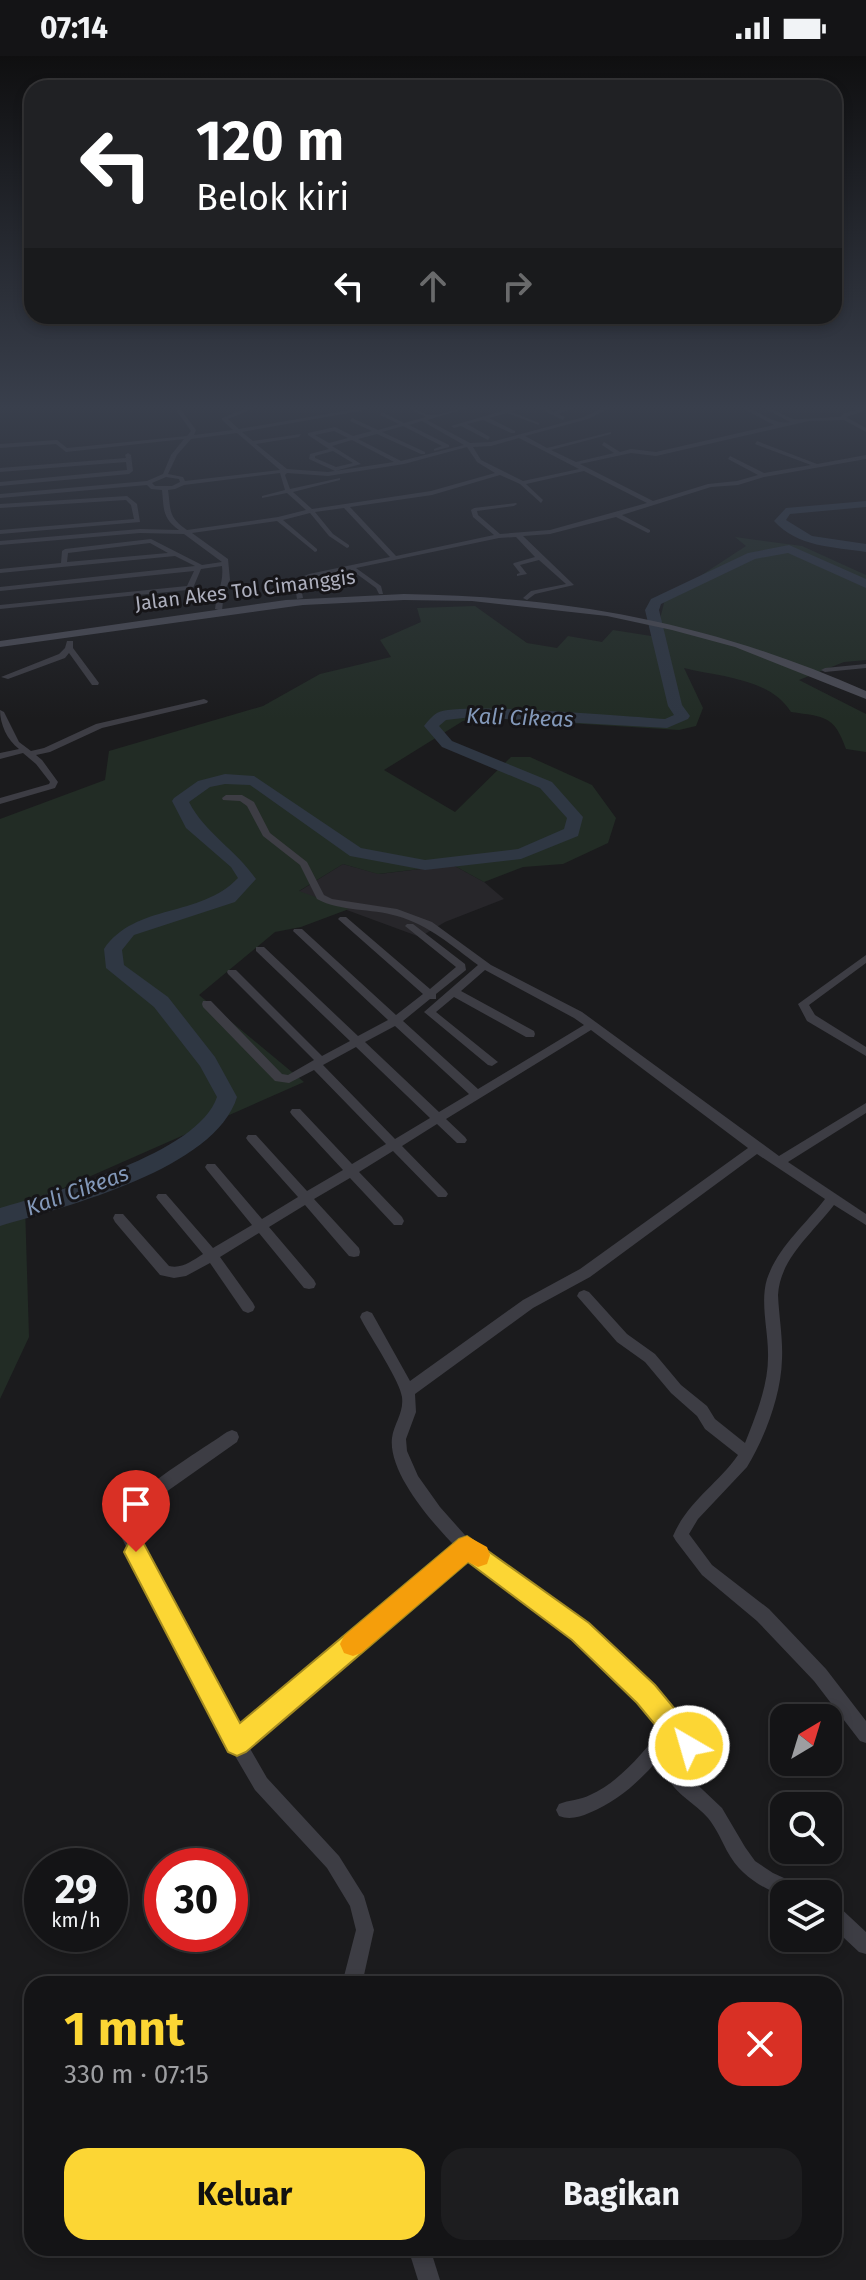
<!DOCTYPE html>
<html lang="id">
<head>
<meta charset="utf-8">
<style>
  body { margin:0; font-family:"Fira Sans",sans-serif; background:#1d1d1f; color:#f1f3f6; height:100vh; display:flex; flex-direction:column; font-size:30px; white-space:nowrap }
  * { box-sizing:border-box; margin:0 }
  p { font-size:26px; color:#9d9ea1 }
  .icon { flex:none; width:44px; height:44px; fill:none; stroke:currentColor; stroke-width:2; stroke-linecap:round; stroke-linejoin:round }
  .map { position:relative; flex:1; overflow:hidden }
  .side { position:absolute; left:24px; top:1920px; width:818px; height:280px; display:flex; flex-direction:column; background:#141416; border-radius:24px; box-shadow:0 4px 12px #0003,0 0 0 2px #333335 }
  .side>* { flex:none }
  .top-card { position:absolute; left:24px; top:24px; width:818px; height:244px; border-radius:24px; box-shadow:0 4px 12px #0003,0 0 0 2px #333335; background:#202124; color:#fff; overflow:hidden }
  .needle { width:52px; rotate:38deg }
  .controls { position:absolute; left:770px; top:1648px; display:grid; gap:16px }
  .controls a { display:grid; place-items:center; width:72px; height:72px; border-radius:16px; background:#141416; box-shadow:0 4px 12px #0003,0 0 0 2px #333335; font-size:40px }
  .speed { position:absolute; left:24px; top:1792px; display:flex; gap:16px; font-size:40px; font-weight:700; text-align:center }
  .speed>* { display:grid; place-content:center; width:104px; height:104px; border-radius:50%; background:#141416; box-shadow:0 4px 12px #0003,0 0 0 2px #333335; line-height:1 }
  .speed small { font-size:20px; font-weight:400 }
  .speed .limit { border:12px solid #d22; background:#fff; color:#111 }
  .pin { position:absolute; display:grid; place-items:center; width:68px; height:68px; color:#fff; margin:-82px -34px; border-radius:50% 50% 50% 0; rotate:-45deg; box-shadow:0 0 8px #0007 }
  .pin .icon { rotate:45deg }
  .me { position:absolute; width:88px; margin:-44px; rotate:322deg; stroke-linejoin:round; filter:drop-shadow(0 0 6px #0008) }
  .turn { display:flex; align-items:center; gap:28px; height:168px; padding:0 40px; font-size:36px }
  .turn .icon { width:104px; height:104px; stroke-width:2.5 }
  .turn b { display:block; font-size:56px; line-height:68px }
  .lanes { display:flex; align-items:center; height:76px; padding:0 40px; background:#0003; justify-content:center; gap:40px; direction:ltr }
  .lanes .off { opacity:.35 }
  .round { display:grid; place-items:center; flex:none; width:84px; height:84px; border-radius:24px; background:#1d1d1f }
  .summary { display:flex; align-items:center; justify-content:space-between; height:136px; padding:0 40px }
  h1 { font-size:48px; font-weight:700; line-height:60px; color:#fcd634 }
  .button { display:flex; gap:16px; margin-top:auto; padding:16px 40px }
  .button a { flex:1; height:92px; border-radius:24px; background:#fcd634; color:#111; font-size:32px; font-weight:700; line-height:92px; text-align:center }
  .button a+a { background:#1d1d1f; color:#f1f3f6 }
  .status { display:flex; justify-content:space-between; align-items:center; height:56px; padding:0 40px; background:#141416; direction:ltr }
  .status svg { height:22px; fill:currentColor }
  .map>svg:first-child { display:block }
  .built { fill:#27262a }
  .green { fill:#222c25 }
  .lines { fill:none; stroke-linecap:round; stroke-linejoin:round }
  .river { fill:#2f3743; fill-rule:evenodd }
  .street { fill:#3d3d44; fill-rule:evenodd }
  .secondary { fill:#494a53; fill-rule:evenodd }
  .route { fill:#fcd634; stroke:#a48b22; stroke-width:2 }
  .slow { fill:#f59e0b }
  .labels { text-anchor:middle; stroke-width:6; stroke-linejoin:round; paint-order:stroke }
  .far-street-label { font-size:20px; fill:#adafbd; stroke:#161518 }
  .far-water-label { font-size:22px; font-style:italic; fill:#8398b9; stroke:#161518 }
</style>
</head>
<body>
<div class="status"><b>07:14</b><svg viewBox="0 0 49 12"><path d="M0 12V9h3v3zM5 12V6h3v6zM10 12V3h3v9zM15 12V0h3v12zM26 1h20v11H26zM47 4h2v5h-2z"/></svg></div>
<div class="map">
<svg width="866" height="2224" viewBox="0 0 866 2224">
  <rect width="100%" height="100%" fill="#1b1b1d"/>
  <path class="built" d="M343 808 379 818 453 809 484 826 504 843 445 866 420 881 298 836Z"/>
  <path class="green" d="M735 481 802 490 866 519V604L844 606 799 624 866 658V696L846 693C834 659 825 661 791 656 770 622 720 621 684 612L703 652 696 670 679 674 486 662 463 665 384 714 455 756 511 701H530L592 729 616 762 608 787 563 808 523 811 484 826 453 809 378 818 343 808 299 835 349 853 301 871 275 876 199 939 304 1026 25 1149 29 1281 0 1343V763L105 724 109 695 263 650 320 618 391 601 380 584 421 566 417 552 475 550 527 587 557 592 568 580 602 586 613 574 664 582 660 563 665 543 746 490Z"/>
  <g class="lines">
    <path class="river" d="M866 445V451L790 458 786 464 812 480 866 488V496C834 491 797 491 774 465L786 452Z
      M789 489 866 523V532L788 497 755 503 661 548 659 554 682 649 690 660 688 663 667 672 472 661 446 664 439 670 452 685 552 726 583 761 578 780 521 803 425 814 350 800 250 729 225 728 210 731 189 746C205 777 236 794 256 823L235 846 134 879 122 894 124 909 168 941 215 1001 237 1041C215 1113 67 1150 0 1170V1152C54 1136 198 1098 217 1041L200 1010 154 951 106 912 104 893C135 847 200 862 238 822L231 811 186 772 172 745 174 742 198 725 225 718 254 720 361 792 425 804 518 793 564 773 567 762 540 732 442 691 424 670C427 666 432 660 437 657 459 645 628 661 665 663L674 659 668 650 645 554 651 543 748 497Z"/>
    <path class="street" d="M174 351H179L196 374 194 379 233 374 222 364V362L249 351H257L228 363 239 373 368 351 366 354 242 376 253 385 301 378 299 381 256 388 287 413 328 416 394 406 352 384 332 390 361 408 335 415 309 403 310 398 329 393 308 379V377L335 371 353 380 372 375 350 365 352 362 378 374 399 368 380 359 382 356 404 367 426 361 406 351C416 351 422 359 431 359 441 360 458 351 471 351L427 364 470 387 491 386 584 361 605 351H612L588 363 525 380 547 392 611 376V378L551 394 576 406 614 397 602 389 604 386 620 396 631 393 656 396 774 369 740 351C758 351 771 370 790 366L762 351C774 351 781 359 793 363 798 364 830 361 840 361L844 357 857 354 855 351H860L864 355 846 361 866 372V376L844 364 809 365 656 400 631 397 580 408 653 445 708 428 737 425 758 419 728 403 730 400 764 417 811 409 755 388 757 385 817 408 866 399V403L764 421 738 429 711 431 622 459 650 474V476L648 477 616 461 550 478 523 480 574 529 535 538 527 544 523 542 531 535 566 528 539 504 520 509 527 518 517 520V518L520 517 513 508 514 507 535 501 516 481 499 482 356 512 381 530 383 538H379L376 532 350 513 300 526 303 542 297 543 294 524 309 518 390 501 344 452 315 456 333 478 349 489V491L347 492 329 480 310 457 283 464 317 493V495L315 496 277 465 192 477 228 503 230 524 224 535 222 555 215 553C217 536 224 526 222 510L201 513 193 532 195 540 191 542 187 540V534L0 553V549L187 530 194 515 0 535V531L195 510 175 500 0 517V513L61 507 62 495 65 493 151 483 202 509 222 506 184 478 140 477 0 489V485L140 473 179 474C162 462 164 453 162 434L151 433 147 429 0 442V438L147 425 163 418 171 399 184 383 66 396 56 388 0 392V388L57 384 67 392 187 380 191 375ZM422 365 464 389 401 405 358 383 377 378 421 398H425V396L382 376 403 370 442 390 434 393V395L449 391V389L409 369ZM334 375 348 382 329 387 315 379ZM237 377 280 414 185 425 183 421 168 418 177 399 191 383ZM519 382 579 413 523 425 481 404 473 391 491 390ZM467 391 477 406 495 417 431 435 312 453 293 436 340 424V422L290 433 285 419 287 417 328 420 404 408ZM333 395 353 407 336 411 315 402V400ZM584 415 647 447 550 474 500 478 478 459 477 455 514 450 517 448 516 447 474 452 471 454 473 461 494 479 396 500 350 451 432 439 500 419 520 428 541 447 543 444 526 428ZM280 417 285 434 262 440V442L287 437 306 454 278 461 187 474C168 461 171 455 168 434L175 433 184 429ZM166 421 179 423 180 426 172 430H155L152 427ZM150 487 168 497 67 506 68 497Z
      M516 351H525L512 356 539 367V369L507 357 489 362 515 375V377H511L483 364 467 368 490 381 488 384 461 370 454 372 451 370 502 355V353Z
      M536 351H543L554 356 567 351H576L558 358 565 361 563 364Z
      M128 397 131 399 133 415 129 418 0 430V426L127 414 126 406 0 416V412L126 402 125 399Z
      M127 440 137 448 140 466 0 478V474L134 463 131 449 126 444 0 452V448Z
      M67 585H73V592L99 627 98 629H92L69 597 65 602 8 623 1 621 59 598 65 592Z
      M866 608V612L825 616 821 614 825 612Z
      M204 643 208 645 207 647 102 672 50 696 36 699 42 704 58 726 55 732 0 748V742L49 728 50 726 36 708 23 697 0 703V697L19 693C7 684 0 668 0 654L4 656 19 686 31 695 44 692 96 668Z
      M226 739H242L254 746 270 777 307 806 324 839 332 843 397 853 432 866 491 909 582 956 779 1100 866 1047V1057L788 1106 866 1158V1169L834 1149C813 1177 780 1202 778 1239 779 1261 783 1282 782 1303 781 1340 765 1381 747 1411L698 1463 689 1478 712 1509 769 1553 826 1613 866 1665V1687L860 1685 814 1625 757 1565 702 1519 676 1485 673 1480C688 1445 717 1429 738 1399L705 1373 697 1360 671 1337 645 1306 617 1286 577 1240 579 1236 584 1234 589 1236 627 1278 655 1298 681 1329 707 1350 715 1363 745 1387C756 1359 769 1328 768 1297 768 1274 760 1246 767 1223 778 1191 805 1169 825 1143L757 1098 590 1221 533 1252 415 1338 416 1356 406 1383 407 1395 418 1420 440 1451 472 1487 563 1552 620 1599 671 1652 696 1687 684 1716 722 1752 745 1791 755 1805 773 1817 806 1832 809 1838H784V1841C759 1830 740 1819 727 1795 721 1783 716 1772 708 1762 694 1746 674 1738 665 1717L678 1688 675 1684C650 1714 626 1742 589 1757 580 1761 569 1764 559 1760L556 1754 559 1748C569 1744 580 1744 590 1739 621 1725 643 1696 665 1670 612 1602 537 1551 468 1502L248 1689 267 1722 339 1800 364 1840 374 1874 362 1928H342L356 1874 350 1850 327 1812 255 1734 231 1693 116 1471 113 1466C126 1439 200 1395 227 1376L232 1374 237 1376 239 1381 237 1386 142 1453 130 1467 239 1674 456 1491C433 1468 388 1417 392 1382 394 1367 404 1357 402 1341 400 1325 371 1282 362 1265L360 1261 362 1257 367 1255 372 1257 410 1325 523 1244 580 1213 748 1092 591 974 446 1063 465 1081 467 1084 465 1087H457L437 1068 402 1090 446 1135 448 1138 446 1141H438L393 1095 359 1116 402 1161 404 1165 402 1169H394L350 1122 314 1143 359 1192 360 1196 359 1200 354 1201 349 1200 305 1149 269 1171 314 1224 316 1228 314 1232 309 1233 304 1232 259 1177 220 1201 253 1247 255 1251 253 1255 248 1257 243 1255 210 1207 186 1220 174 1222 160 1219 115 1166 113 1162 115 1158H123L169 1210C182 1213 192 1205 203 1198L158 1144 156 1141 158 1138H166L213 1192 252 1169 207 1114 205 1111 207 1108H215L262 1163 298 1141 248 1085 246 1082 248 1079H256L307 1135 343 1114 292 1059 290 1056 292 1053H300L352 1108 386 1088 314 1014 289 1027 275 1025 203 951 202 948 203 945H211L282 1018 288 1019 314 1004 228 918 227 916 228 914H236L322 1000 350 985 256 895V891H264L358 980 388 964 293 875 294 873H302L396 959 423 938 338 863 340 861H346L430 933 456 911 405 870 407 868H413L465 908 466 914 436 938V943H430L403 965 478 1033 584 969 574 962 485 914 461 935 534 975 535 978 534 981H526L454 941 436 956 498 1006 492 1010 488 1009 424 956 478 909C452 890 429 869 397 860 371 852 341 856 317 843L300 809 263 780 247 750 240 745 223 744 222 742ZM395 970 469 1038 439 1056 365 986ZM356 991 430 1062 395 1083 323 1009Z
      M866 899V907L809 949 815 959 866 991V1000L807 965 798 948Z
      M828 1845 835 1847 866 1876V1898L859 1896 828 1867Z
      M408 2192H430L440 2224H418Z"/>
    <path class="secondary" d="M404 538C573 541 711 567 866 635V643L735 591 672 574 607 560 472 545 404 544 303 549 0 591V585L286 544Z"/>
  </g>
  <linearGradient id="sky" x2="0" y2="1"><stop stop-color="#0f0f10"/><stop offset="0.53" stop-color="#393f4c"/><stop offset="1" stop-color="#393f4c" stop-opacity="0"/></linearGradient>
  <rect width="866" height="663" fill="url(#sky)"/>
  <path class="route" d="M467 1480 589 1567 655 1629 698 1681 702 1690 698 1699 689 1703 680 1699 637 1647 572 1584 468 1506 246 1696 237 1700 228 1696 124 1496 128 1488 136 1485 144 1488 240 1667 459 1483Z"/>
  <path class="slow" d="M467 1480 487 1491 490 1499 487 1508 478 1511 468 1506 361 1597 353 1600 344 1597 340 1588 344 1580 459 1483Z"/>
  <g class="labels">
    <g class="far-street-label">
      <text transform="translate(245 534) rotate(-7)" y="7">Jalan Akes Tol Cimanggis</text>
    </g>
    <g class="far-water-label">
      <text transform="translate(520 661) rotate(2)" y="8">Kali Cikeas</text>
      <text transform="translate(77 1134) rotate(-20)" y="8">Kali Cikeas</text>
    </g>
  </g>
</svg>
<div class="controls">
<a><svg class="needle" viewBox="-14 -14 28 28"><path d="M0-13l5 13h-10z" fill="#e53935"/><path d="M0 13l5-13h-10z" fill="#9d9ea1"/></svg></a>
<a><svg class="icon" aria-label="search" viewBox="0 0 24 24"><circle cx="10" cy="10" r="6"/><path d="M15 15l6 6"/></svg></a>
<a><svg class="icon" aria-label="layers" viewBox="0 0 24 24"><path d="M12 4l9 5-9 5-9-5zM3 14l9 5 9-5"/></svg></a>
</div>
<div class="speed"><div>29<small>km/h</small></div><div class="limit">30</div></div>
<div class="pin" style="left:136px;top:1496px;background:#d93025"><svg class="icon" aria-label="arrive" viewBox="0 0 24 24"><path d="M6 21V4h12l-3 4 3 4H6"/></svg></div>
<svg class="me" style="left:689px;top:1690px" viewBox="-20 -20 40 40"><circle r="17" fill="#fcd634" stroke="#fff" stroke-width="3"/><path d="M0-11L8 9 0 5-8 9z" fill="#fff"/></svg>
<div class="top-card">
<div class="turn"><svg class="icon" aria-label="left" viewBox="0 0 24 24"><path d="M17 20v-9H6M10 6l-5 5 5 5"/></svg><div><b>120 m</b>Belok kiri</div></div>
<div class="lanes"><svg class="icon" aria-label="left" viewBox="0 0 24 24"><path d="M17 20v-9H6M10 6l-5 5 5 5"/></svg><svg class="icon off" aria-label="ahead" viewBox="0 0 24 24"><path d="M12 20V5M6 11l6-6 6 6"/></svg><svg class="icon off" aria-label="right" viewBox="0 0 24 24"><path d="M7 20v-9h11M14 6l5 5-5 5"/></svg></div>
</div>
<section class="side">
<div class="summary"><div><h1>1 mnt</h1><p>330 m · 07:15</p></div><a class="round" style="background:#d93025;color:#fff"><svg class="icon" aria-label="close" viewBox="0 0 24 24"><path d="M6 6l12 12M18 6L6 18"/></svg></a></div>
<div class="button"><a>Keluar</a><a>Bagikan</a></div>
</section>
</div>
</body>
</html>
